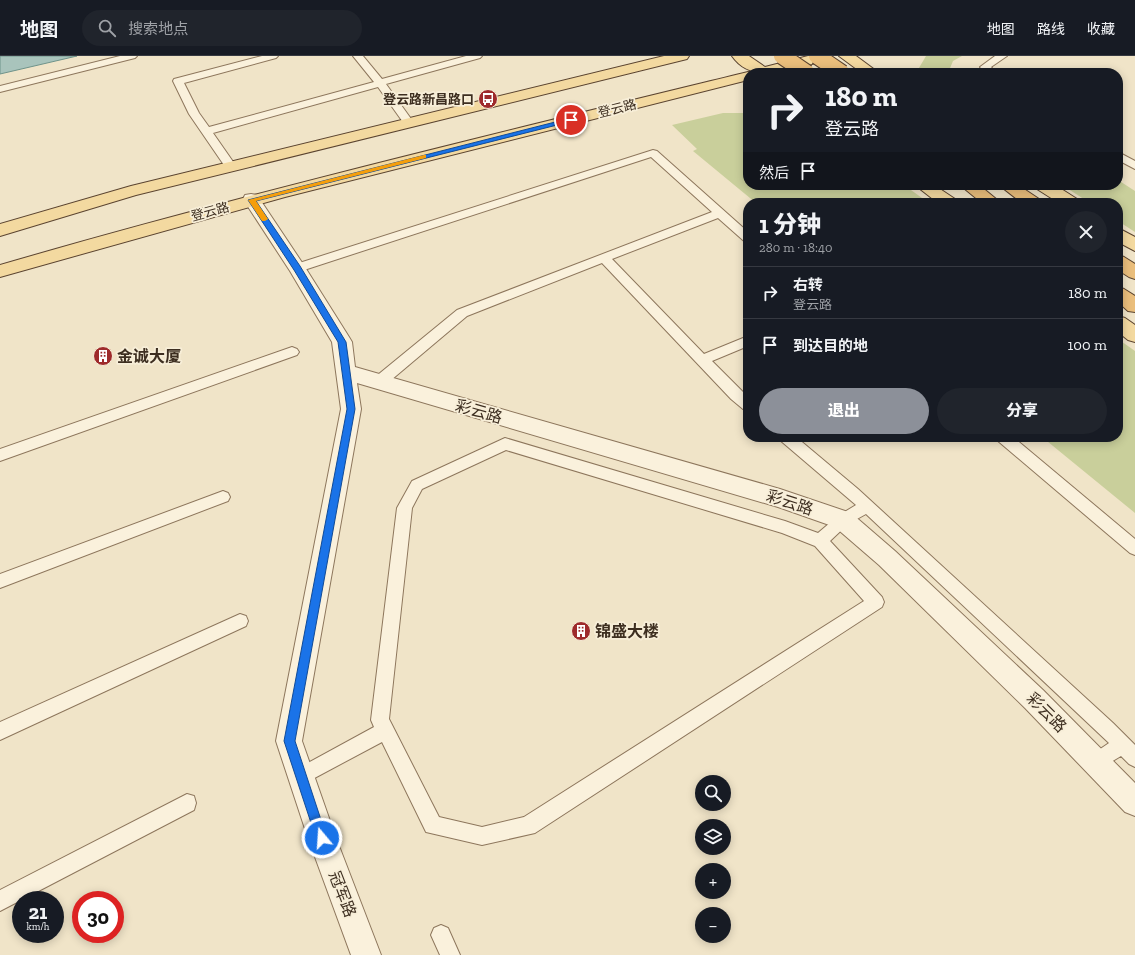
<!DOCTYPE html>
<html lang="zh">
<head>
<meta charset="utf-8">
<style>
  body { margin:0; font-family:"Zilla Slab","Noto Sans SC",serif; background:#20242c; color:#f1f3f6; height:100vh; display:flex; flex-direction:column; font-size:15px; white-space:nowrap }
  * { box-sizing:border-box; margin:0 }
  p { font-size:13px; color:#9ea1a6 }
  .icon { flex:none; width:22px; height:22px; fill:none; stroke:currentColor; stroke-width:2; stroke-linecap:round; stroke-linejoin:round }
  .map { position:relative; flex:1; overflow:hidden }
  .sheet { position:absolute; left:743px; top:142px; width:380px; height:244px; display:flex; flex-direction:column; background:#171b24; border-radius:16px; box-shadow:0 2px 10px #0003 }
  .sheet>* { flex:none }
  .hud { position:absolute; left:743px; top:12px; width:380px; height:122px; border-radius:16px; box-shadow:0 2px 10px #0003; background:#171b24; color:#f1f3f6; overflow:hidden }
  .controls { position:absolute; left:695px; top:719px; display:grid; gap:8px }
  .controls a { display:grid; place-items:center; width:36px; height:36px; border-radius:50%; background:#171b24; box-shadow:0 2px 10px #0003; font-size:20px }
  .speed { position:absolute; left:12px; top:835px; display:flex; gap:8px; font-size:20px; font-weight:700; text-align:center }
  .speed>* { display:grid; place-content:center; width:52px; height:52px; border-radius:50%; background:#171b24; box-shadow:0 2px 10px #0003; line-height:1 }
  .speed small { font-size:10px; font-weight:400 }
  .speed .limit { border:6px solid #d22; background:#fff; color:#111 }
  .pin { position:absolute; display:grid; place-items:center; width:34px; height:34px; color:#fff; margin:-17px; border:2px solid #fff; border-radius:50%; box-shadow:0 1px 4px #0007 }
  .me { position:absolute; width:44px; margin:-22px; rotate:342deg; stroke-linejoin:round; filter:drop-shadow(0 0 3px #0008) }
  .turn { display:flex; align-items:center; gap:14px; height:84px; padding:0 16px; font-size:18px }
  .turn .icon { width:52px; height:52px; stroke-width:2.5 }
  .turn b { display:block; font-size:28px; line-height:34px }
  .then { display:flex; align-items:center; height:38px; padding:0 16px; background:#0003; gap:8px; font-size:15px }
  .round { display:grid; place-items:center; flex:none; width:42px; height:42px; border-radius:21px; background:#20242c }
  .head { display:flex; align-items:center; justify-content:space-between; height:68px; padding:0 16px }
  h1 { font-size:24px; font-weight:800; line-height:30px }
  .primary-button { display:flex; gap:8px; margin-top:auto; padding:8px 16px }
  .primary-button a { flex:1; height:46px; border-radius:24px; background:#8c9099; color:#fff; font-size:16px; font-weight:800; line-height:46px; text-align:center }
  .primary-button a+a { background:#20242c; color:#f1f3f6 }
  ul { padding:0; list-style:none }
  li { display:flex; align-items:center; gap:12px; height:52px; padding:0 16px; border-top:1px solid #363941 }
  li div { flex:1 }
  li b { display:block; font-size:15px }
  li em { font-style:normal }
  header { display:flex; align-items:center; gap:24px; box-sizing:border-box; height:56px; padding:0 20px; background:#171b24; border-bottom:1px solid #363941 }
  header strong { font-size:19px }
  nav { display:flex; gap:22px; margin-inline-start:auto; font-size:14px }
  .search { width:280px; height:36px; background:#20242c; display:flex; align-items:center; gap:10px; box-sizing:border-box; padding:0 14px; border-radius:22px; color:#9ea1a6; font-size:15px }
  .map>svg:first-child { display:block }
  .green { fill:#c9cf9b }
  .water { fill:#a9c4bc; stroke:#6f938a }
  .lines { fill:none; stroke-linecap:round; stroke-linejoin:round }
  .service-casing { stroke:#8d765c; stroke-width:2 }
  .minor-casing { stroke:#8d765c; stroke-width:2 }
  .primary-casing { stroke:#5b4430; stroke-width:2 }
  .trunk-casing { stroke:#5b4430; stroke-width:2 }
  .service { fill:#faf1dc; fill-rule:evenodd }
  .minor { fill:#faf1dc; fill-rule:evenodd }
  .primary { fill:#f3d9a0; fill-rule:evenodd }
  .trunk { fill:#eabe7c; fill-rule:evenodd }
  .trunk-bridge-casing { stroke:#5b4430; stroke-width:18; stroke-linecap:butt }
  .trunk-bridge { stroke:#eabe7c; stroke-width:16 }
  .route { fill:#1a73e8; stroke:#114b97 }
  .slow { fill:#f59e0b }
  .labels { text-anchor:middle; stroke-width:3.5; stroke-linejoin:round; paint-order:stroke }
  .far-poi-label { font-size:13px; font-weight:bold; fill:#3d2e20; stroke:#f7eed8; text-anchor:end }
  .far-street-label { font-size:13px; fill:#3d2e20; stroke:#f7eed8 }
  .poi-label { font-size:16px; font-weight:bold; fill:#3d2e20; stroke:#f7eed8; text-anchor:start }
  .street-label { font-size:16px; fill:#3d2e20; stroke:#f7eed8 }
</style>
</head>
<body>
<header>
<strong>地图</strong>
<div class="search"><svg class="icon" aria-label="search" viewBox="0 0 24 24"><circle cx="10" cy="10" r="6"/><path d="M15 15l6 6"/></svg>搜索地点</div>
<nav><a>地图</a><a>路线</a><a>收藏</a></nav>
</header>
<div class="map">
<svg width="1135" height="899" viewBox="0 0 1135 899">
  <rect width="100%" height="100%" fill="#f0e4c8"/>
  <path class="green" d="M926 0H962L953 5 948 17H916Z
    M723 57H748V129H904L929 147H756L693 95 697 93 672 69Z
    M1118 124 1135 135V176L1118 165V147H1090L1062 129H1118Z
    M1118 283 1135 295V457L1042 381H1118Z"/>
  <path class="water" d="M0 0H77L0 18Z"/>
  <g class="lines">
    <g class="service-casing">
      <path id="service" d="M120 0H137L135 2 0 36V30Z
        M262 0H278L276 2 184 27 199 57 209 71 374 26 353 0H363L382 23 466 0H482L480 2 386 28 414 67 413 69H405L378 31 213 77 236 110 234 112H226L189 58 173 25 174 23Z
        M995 0H1007L991 11 996 17H985L980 11Z
        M653 94 657 95 748 176V186L744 185 718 162 612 203 704 298 748 280V290L712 305 748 341V354L743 353 731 343 602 207 467 260 384 330 379 331 374 330 372 326 374 322 457 254 712 156 651 101 301 215H293L291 212 293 209Z
        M1118 96 1135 105V113L1118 104Z
        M292 291 297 293 299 296 297 299 0 405V393Z
        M779 381H796L858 433 1113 667 1135 689V711L1129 708 1121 700 1096 715 1090 712 1087 706 1090 700 1109 687 866 458 848 468 830 485 882 541 884 546 882 551 535 777 482 789 426 776 382 686 307 726 301 729 295 726 292 720 295 714 374 671 371 664 397 452 412 425 505 382 785 465 818 477 838 460 856 449 781 385ZM506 394 782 477 815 490 864 545 524 761 482 771 439 761 389 663 412 452 422 433Z
        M996 381H1013L1135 483V499L1130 497 998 385Z
        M223 435 228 437 230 441 228 445 0 532V518Z
        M240 558 246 560 248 565 246 570 0 684V666Z
        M187 738 194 740 196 747 194 754 0 855V834Z
        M441 869 448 872 460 899H440L431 879 434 872Z"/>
    </g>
    <g class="minor-casing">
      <path id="minor" d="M251 138 257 139 303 208 349 281 352 286 355 311 780 433 851 457 895 495 1043 634 1135 727V760L1125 756 1025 652 879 509 835 471 778 451 357 327 361 353 302 685 336 782 381 899H351L308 782 276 685 341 353 332 286 290 215 243 143 245 139Z"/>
    </g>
    <g class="primary-casing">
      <path id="primary" d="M664 0H689L687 3 136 139 0 180V168L131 130Z
        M732 0H749L765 11 808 0H831L829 3C799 11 754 32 732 0Z
        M839 0H856L879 17H862Z
        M748 16 753 17H748V24L285 141 0 221V209C248 137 498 77 748 16Z
        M915 129H934L955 143 957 147H938Z
        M1035 129H1055L1077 143 1079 147H1059L1037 133Z
        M1118 172 1135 181V195L1118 186Z
        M1118 260 1125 262 1135 269V286L1128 284 1118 276Z"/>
    </g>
    <g class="trunk-casing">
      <path id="trunk" d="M960 129H979L1001 147H982Z
        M999 129H1018L1039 143 1041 147H1022Z
        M1118 199 1124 201 1135 208V223L1129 221 1118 214Z
        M1118 231 1124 233 1135 240V256L1128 255 1118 246Z"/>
    </g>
    <use href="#service" class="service"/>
    <use href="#minor" class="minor"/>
    <use href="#primary" class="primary"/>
    <use href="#trunk" class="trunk"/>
    <g class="trunk-bridge-casing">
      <path id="trunk-bridge" d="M782 0 807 17
        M817 0 842 17"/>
    </g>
    <use href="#trunk-bridge" class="trunk-bridge"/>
  </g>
  <path class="route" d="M571 62 574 64 573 65 256 145 300 210 346 286 355 353 295 685 327 782 326 786 322 788 317 786 316 782 284 685 347 353 338 286 294 214 248 144Z"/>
  <path class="slow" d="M424 99H426V102L256 145 268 163 265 165H262L248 144Z"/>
  <defs>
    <g id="bus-disc" transform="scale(1)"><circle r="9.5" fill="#9e2a2b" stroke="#f7eed8"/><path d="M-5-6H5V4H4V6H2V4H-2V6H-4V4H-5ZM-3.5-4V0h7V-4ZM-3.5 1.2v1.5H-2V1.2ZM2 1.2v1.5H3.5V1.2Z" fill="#fff"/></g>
    <g id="building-disc" transform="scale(1)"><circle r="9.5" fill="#9e2a2b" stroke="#f7eed8"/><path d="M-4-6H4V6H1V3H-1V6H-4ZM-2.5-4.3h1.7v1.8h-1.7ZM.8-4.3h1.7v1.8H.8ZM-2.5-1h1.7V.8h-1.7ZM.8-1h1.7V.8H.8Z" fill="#fff"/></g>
  </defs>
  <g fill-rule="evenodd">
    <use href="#bus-disc" x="488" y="43"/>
    <use href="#building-disc" x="103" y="300"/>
    <use href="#building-disc" x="581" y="575"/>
  </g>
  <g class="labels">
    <g class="far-poi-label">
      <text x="474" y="48">登云路新昌路口</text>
    </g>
    <g class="far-street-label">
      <text transform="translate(617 52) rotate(-14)" y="5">登云路</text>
      <text transform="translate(210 155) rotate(-15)" y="5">登云路</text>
    </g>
    <g class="poi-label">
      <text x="117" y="306">金诚大厦</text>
      <text x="595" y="581">锦盛大楼</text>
    </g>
    <g class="street-label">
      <text transform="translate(479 355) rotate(16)" y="6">彩云路</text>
      <text transform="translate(790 446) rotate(18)" y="6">彩云路</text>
      <text transform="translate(1047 656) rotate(45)" y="6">彩云路</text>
      <text transform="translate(343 838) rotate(69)" y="6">冠军路</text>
    </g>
  </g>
</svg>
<div class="controls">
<a><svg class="icon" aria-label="search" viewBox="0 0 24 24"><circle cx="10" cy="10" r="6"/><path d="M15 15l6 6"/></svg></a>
<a><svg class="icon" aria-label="layers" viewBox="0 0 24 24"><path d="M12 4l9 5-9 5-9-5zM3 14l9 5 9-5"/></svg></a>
<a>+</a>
<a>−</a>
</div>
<div class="speed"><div>21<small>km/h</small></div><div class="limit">30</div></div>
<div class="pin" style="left:571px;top:64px;background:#d93025"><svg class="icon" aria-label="arrive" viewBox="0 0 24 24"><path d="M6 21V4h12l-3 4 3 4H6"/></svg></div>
<svg class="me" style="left:322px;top:782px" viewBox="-20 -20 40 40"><circle r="17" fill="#1a73e8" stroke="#fff" stroke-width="3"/><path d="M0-11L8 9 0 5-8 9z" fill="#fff"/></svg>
<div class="hud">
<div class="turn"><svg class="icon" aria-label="right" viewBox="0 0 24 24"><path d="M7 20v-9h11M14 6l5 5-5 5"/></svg><div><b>180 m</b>登云路</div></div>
<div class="then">然后<svg class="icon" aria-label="arrive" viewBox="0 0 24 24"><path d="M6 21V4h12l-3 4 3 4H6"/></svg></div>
</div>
<section class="sheet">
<div class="head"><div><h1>1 分钟</h1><p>280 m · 18:40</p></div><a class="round"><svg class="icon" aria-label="close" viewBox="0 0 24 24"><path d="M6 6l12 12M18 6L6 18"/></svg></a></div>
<ul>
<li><svg class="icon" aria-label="right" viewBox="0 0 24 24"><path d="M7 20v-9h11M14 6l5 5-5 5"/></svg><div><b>右转</b><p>登云路</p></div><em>180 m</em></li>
<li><svg class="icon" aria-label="arrive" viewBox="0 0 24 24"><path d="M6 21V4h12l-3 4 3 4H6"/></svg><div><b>到达目的地</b></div><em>100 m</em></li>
</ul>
<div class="primary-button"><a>退出</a><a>分享</a></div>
</section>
</div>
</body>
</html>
